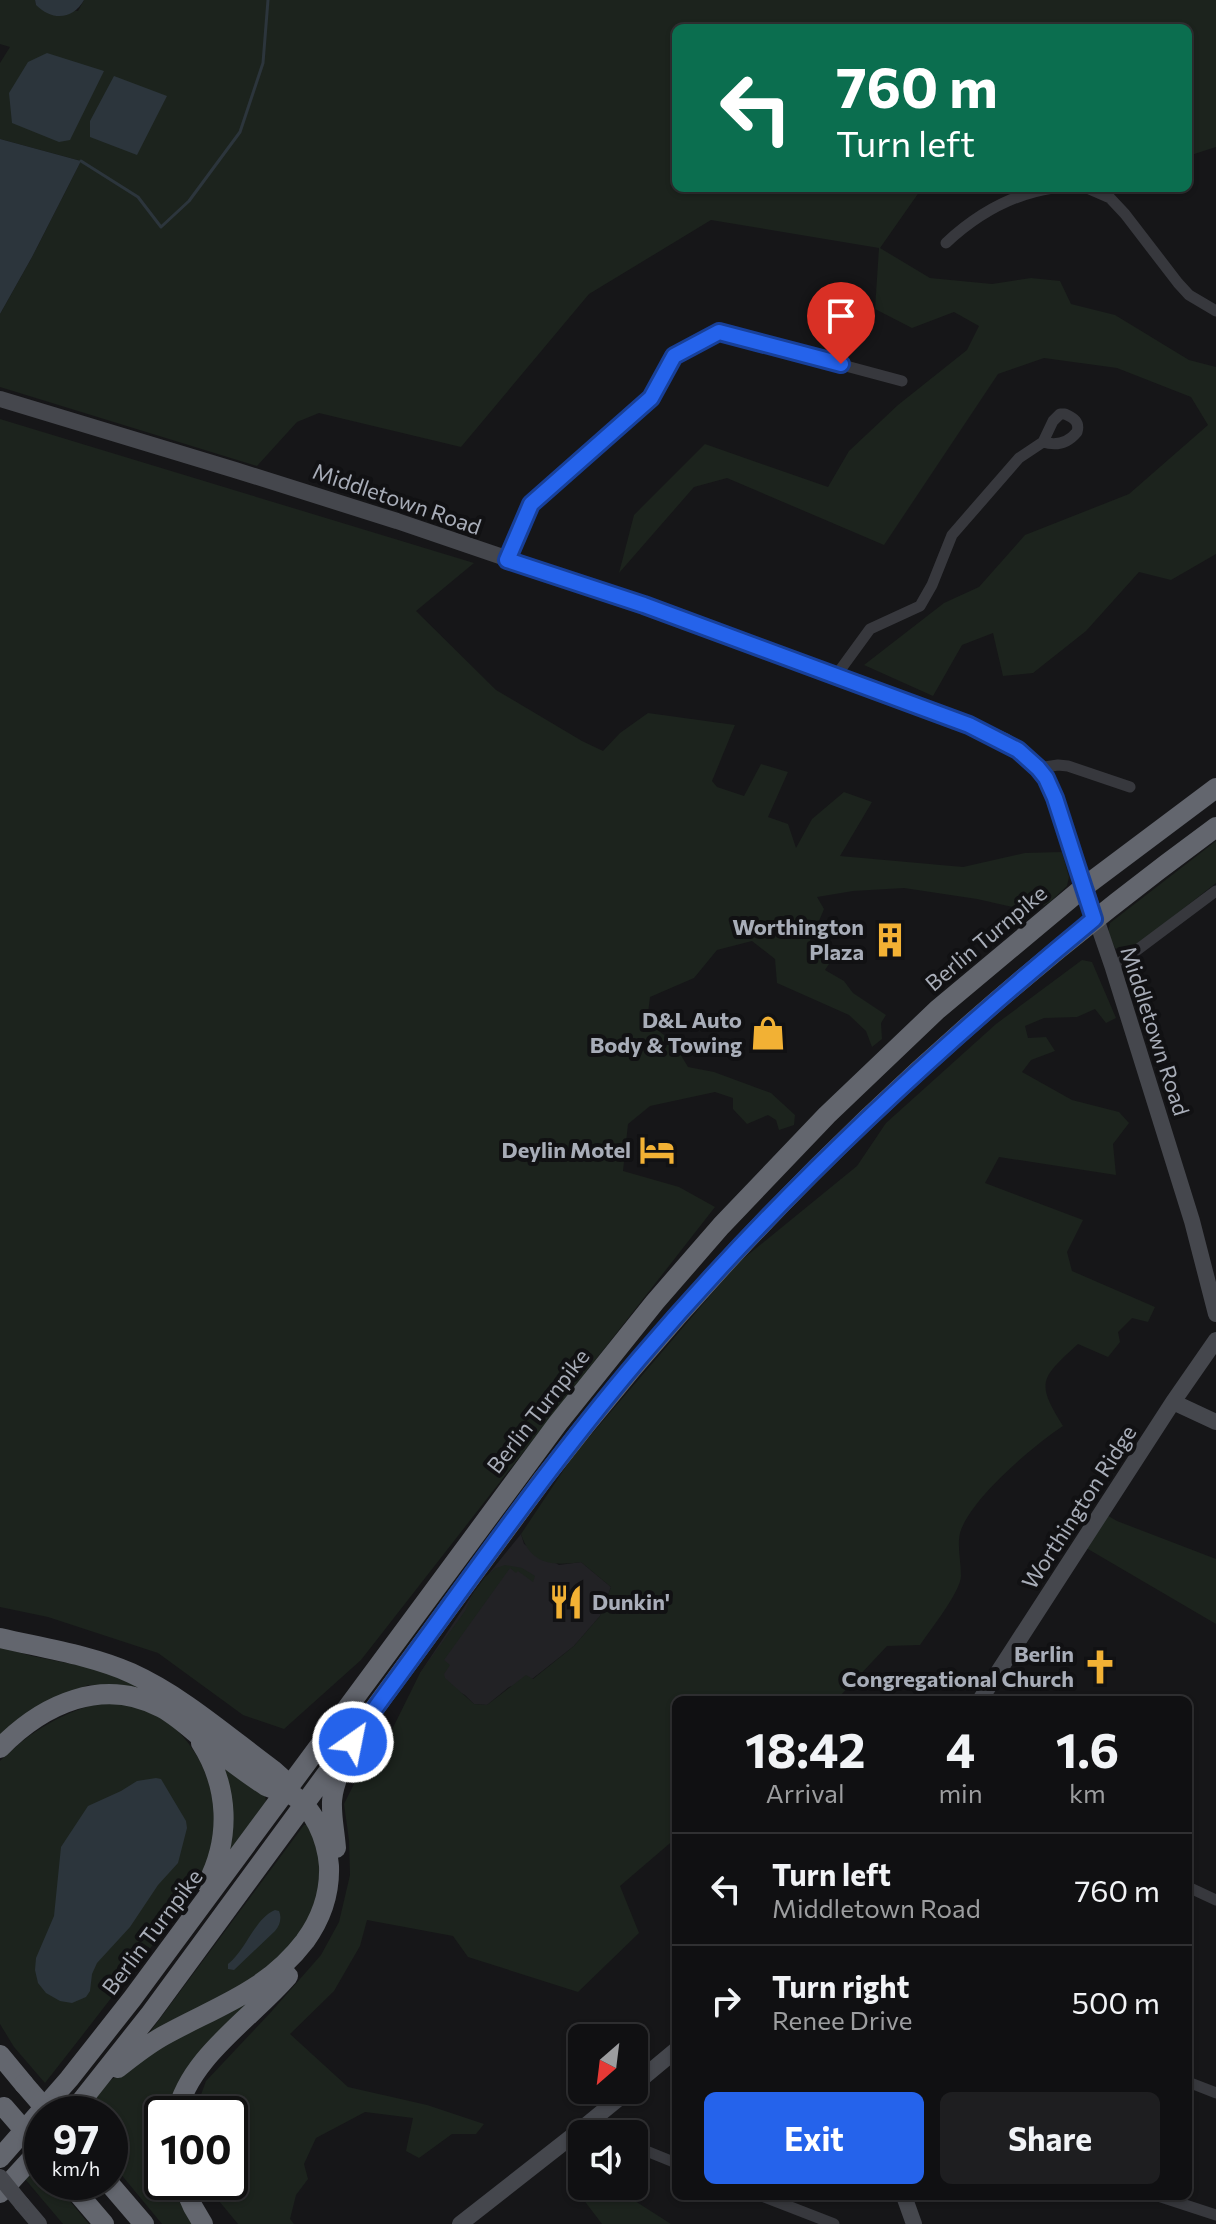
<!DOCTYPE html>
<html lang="en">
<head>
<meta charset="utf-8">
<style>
  body { margin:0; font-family:Commissioner,sans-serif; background:#1e1e20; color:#f1f3f6; height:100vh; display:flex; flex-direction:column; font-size:30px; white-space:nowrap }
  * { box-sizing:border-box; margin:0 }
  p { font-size:26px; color:#9c9d9f }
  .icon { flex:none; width:44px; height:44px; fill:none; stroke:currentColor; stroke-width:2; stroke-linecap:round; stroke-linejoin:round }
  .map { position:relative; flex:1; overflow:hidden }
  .drawer { position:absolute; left:672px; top:1696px; width:520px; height:504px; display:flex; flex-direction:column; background:#101012; border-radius:12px; box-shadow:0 2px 6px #0004,0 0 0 2px #303032 }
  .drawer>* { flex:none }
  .top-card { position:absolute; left:672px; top:24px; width:520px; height:168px; border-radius:12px; box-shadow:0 2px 6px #0004,0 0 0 2px #303032; background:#0b6e4f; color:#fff; overflow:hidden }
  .needle { width:52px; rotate:208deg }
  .fabs { position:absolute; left:568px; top:2024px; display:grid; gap:16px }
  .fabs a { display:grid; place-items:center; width:80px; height:80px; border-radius:12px; background:#101012; box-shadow:0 2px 6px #0004,0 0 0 2px #303032; font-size:40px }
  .speed { position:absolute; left:24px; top:2096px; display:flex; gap:16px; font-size:40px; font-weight:700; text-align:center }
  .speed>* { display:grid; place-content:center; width:104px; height:104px; border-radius:50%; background:#101012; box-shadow:0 2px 6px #0004,0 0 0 2px #303032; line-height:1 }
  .speed small { font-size:20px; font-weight:400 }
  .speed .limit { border:4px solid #111; border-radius:12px; background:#fff; color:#111 }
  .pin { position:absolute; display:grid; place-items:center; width:68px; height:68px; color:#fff; margin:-82px -34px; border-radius:50% 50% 50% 0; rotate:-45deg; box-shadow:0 0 8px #0007 }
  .pin .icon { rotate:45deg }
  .me { position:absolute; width:88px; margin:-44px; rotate:33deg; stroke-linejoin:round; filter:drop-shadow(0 0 6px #0008) }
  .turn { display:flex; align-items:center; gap:28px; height:168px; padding:0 32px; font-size:36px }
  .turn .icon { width:104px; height:104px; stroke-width:2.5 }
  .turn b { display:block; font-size:56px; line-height:68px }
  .eta { display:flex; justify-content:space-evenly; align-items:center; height:136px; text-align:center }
  .eta b { font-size:48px; font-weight:700; line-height:56px }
  .action { display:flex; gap:16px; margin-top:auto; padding:16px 32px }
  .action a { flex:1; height:92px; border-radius:12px; background:#2563eb; color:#fff; font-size:32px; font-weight:700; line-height:92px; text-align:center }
  .action a+a { background:#1e1e20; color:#f1f3f6 }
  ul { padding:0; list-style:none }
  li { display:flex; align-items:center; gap:24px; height:112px; padding:0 32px; border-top:2px solid #303032 }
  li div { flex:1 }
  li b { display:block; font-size:30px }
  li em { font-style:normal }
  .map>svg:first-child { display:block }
  .built { fill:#222225 }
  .green { fill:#1c231d }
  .water { fill:#2c353c }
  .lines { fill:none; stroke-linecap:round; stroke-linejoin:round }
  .stream { stroke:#2c353c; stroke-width:3 }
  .street { stroke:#37383d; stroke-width:11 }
  .secondary { stroke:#45474d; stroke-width:16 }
  .highway { stroke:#63666e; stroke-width:20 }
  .secondary-bridge { stroke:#45474d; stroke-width:16 }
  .highway-bridge { stroke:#63666e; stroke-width:20 }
  .route-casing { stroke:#184099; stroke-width:20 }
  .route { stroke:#2563eb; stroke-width:14 }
  .labels { text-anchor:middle; stroke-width:8; stroke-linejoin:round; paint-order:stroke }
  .street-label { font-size:22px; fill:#a8adb8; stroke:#111113 }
  .poi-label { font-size:22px; font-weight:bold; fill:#a8adb8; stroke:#111113; text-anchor:end }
</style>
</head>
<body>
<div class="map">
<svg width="1216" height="2224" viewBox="0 0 1216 2224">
  <rect width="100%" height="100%" fill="#161618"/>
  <path class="built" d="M521 1534 524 1544 559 1565 581 1562 611 1587 600 1616 574 1646 532 1679 509 1687 487 1705 474 1704 465 1695 420 1673 474 1592Z"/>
  <path class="green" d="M0 0H35L36 5 78 11 84 0H1216V147L1188 156V28H676V188H922L880 248 930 278 992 284 1031 278 1060 281 1071 304 1115 315 1189 360 1216 367V554L1171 580 1139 572 1086 631 1033 673 1003 676 993 633 962 645 933 696 864 665 944 603 979 587 1025 535 1129 494 1208 425 1191 397 1117 368 1044 358 998 374 884 545 727 478 694 487 619 573 634 515 705 444 828 487 849 451 898 405 967 350 979 326 954 312 912 328 875 309 879 248 711 220 589 294 461 447 319 413 297 422 257 466 0 387V314L32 257 81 161 0 139V63L10 47 0 44Z
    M0 419 474 563 416 611 496 690 582 741 603 751 620 733 648 713 735 725 712 781 717 787 744 796 761 764 788 772 768 817 788 824 796 848 812 819 844 792 872 802 840 856 963 867 1025 853 1062 852 1069 877 1067 886 1050 902 1035 910 1021 909 977 899 904 888 853 891 817 897 824 909 819 921 804 919 813 931 809 944 829 964 825 970 844 981 853 993 886 1015 881 1023 882 1039 872 1047 866 1031 849 1015 777 983 775 959 752 941 717 950 694 978 650 997 647 1022 673 1042 688 1067 714 1072 771 1093 795 1115 794 1125 779 1130 776 1120 768 1115 747 1124 733 1109V1098L715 1092 650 1106 628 1124 623 1171 679 1187 715 1207 361 1660 284 1729 243 1715 158 1653 48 1617 0 1607Z
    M1216 841V883L1133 948 1122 951 1115 948 1108 933 1110 923Z
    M1082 960 1092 962 1116 1018 1106 1023 1095 1009 1077 1017 1044 1018 1025 1026 1028 1038 1046 1037 1055 1051 1031 1060 1022 1072 1072 1100 1119 1112 1129 1123 1113 1144 1116 1175 999 1157 985 1183 1083 1220 1067 1252 1072 1271 1155 1307 1148 1322 1132 1318 1118 1332 1120 1342 1108 1357 1078 1344C1041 1378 1035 1382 1063 1426 1034 1445 970 1499 960 1533 957 1546 961 1562 961 1576 960 1593 930 1630 920 1645L887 1646 840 1696 798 1698 797 1700H676V1838L620 1886 639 1933 578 1992 468 1957 453 1936 367 1920 360 1946 334 1991 290 2034 348 2087 427 2105 484 2124 476 2134H452L419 2158 406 2151 413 2118 365 2112 316 2138 304 2164 308 2179 296 2195 290 2219 294 2224H238L219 2201 209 2182H230V2114H194L206 2081 271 2012 321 1955 339 1922 350 1875 349 1840 344 1804 359 1774 372 1770 420 1673 465 1611 474 1592 485 1577 496 1568 505 1565 522 1568 535 1576 533 1582 518 1571 516 1573 510 1568 444 1660 450 1665 444 1674 445 1678 474 1704 487 1705 526 1675 533 1679 574 1646 600 1616 611 1587 581 1562C553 1566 531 1565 521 1534L573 1456 738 1263 857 1166 886 1123 996 1024Z
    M1098 1510 1117 1521 1216 1559V1624L1076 1542Z
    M0 1647 32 1656 112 1672 144 1690 88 1685 46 1703 0 1736Z
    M108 1701C150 1709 174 1718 197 1756 209 1776 218 1810 216 1832 211 1880 160 1935 131 1972 103 2009 74 2046 45 2083L14 2047 0 2024V1761C32 1730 64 1711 108 1701Z
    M222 1765 265 1796 266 1801 226 1859Z
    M304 1825H308C312 1834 318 1844 320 1854 321 1861 320 1870 319 1878 314 1964 212 2002 147 2036Z
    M261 1992 173 2114H162V2182H179L199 2224H162L110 2161V2114H80L111 2080 146 2055Z
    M40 2165 42 2168V2182H54L89 2224H63L25 2179Z
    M585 2186H632L635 2201 671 2224H602L577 2191Z"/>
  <path class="water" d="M35 0H84C73 20 52 21 36 5Z
    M47 53 104 71 70 140 59 142 12 123 9 93 28 62Z
    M114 76 167 96 137 155 90 137V121Z
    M0 139 81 161 32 257 0 314Z
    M156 1778 161 1779 186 1821 187 1828 178 1863 158 1885 130 1927 97 1963 92 1974 90 1991 86 1997 72 2003 60 2001 46 1993 38 1983 35 1970 36 1958 54 1916 61 1847 88 1806 121 1791 137 1781Z
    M275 1910 279 1911C282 1918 280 1925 275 1931L234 1970 228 1969V1964C246 1950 255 1918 275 1910Z"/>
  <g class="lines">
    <path class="stream" d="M81 161 138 197 161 227 189 201 240 132 263 63 268 0"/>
    <path class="street" d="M1087 188 1110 198 1125 214 1178 283 1189 295 1216 311
      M946 243C976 215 1012 194 1053 188
      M1060 414H1065C1074 418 1080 422 1077 432 1068 443 1056 446 1043 442L1053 421Z
      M507 560 531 504 651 398 674 356 719 332 902 381
      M835 677 870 629 920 606 932 585 952 535 1019 458 1043 442
      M1038 768 1058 765 1068 766 1130 787
      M1113 968 1216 891
      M1188 1887 1216 1900
      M1188 2082 1216 2093
      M585 2126 603 2134
      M634 2146 676 2163
      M762 2196 834 2224
      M1158 2196 1216 2215"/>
    <path class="secondary" d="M0 399 235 470 397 521 644 605 969 725 1005 741 1018 750 1038 768 1051 788 1113 968 1192 1221 1216 1314
      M1173 1402 1216 1422
      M980 1700 1173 1402 1216 1340
      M634 2085 676 2050
      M904 2196 914 2224
      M22 2204 39 2224
      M460 2224 585 2126 629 2090"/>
    <path class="highway" d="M0 1638C43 1648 90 1655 131 1673 182 1696 227 1736 273 1770L283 1779 286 1791
      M201 1743C229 1787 231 1838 207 1884
      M0 1748C43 1704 103 1676 162 1708 180 1718 195 1733 211 1746 229 1760 247 1774 266 1786 274 1790 283 1790 289 1793 314 1806 327 1840 329 1866 330 1894 321 1919 305 1941 266 1992 217 2006 163 2036 147 2045 133 2056 118 2068
      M336 1848C333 1813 326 1801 342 1767
      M0 2055 24 2084
      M71 2114 151 2013 543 1479C734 1231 963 1012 1216 827
      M177 2114C188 2058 252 2018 288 1976
      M0 2158 69 2079 132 1999 558 1423 655 1302 721 1226 827 1115 937 1010 1084 887 1216 788
      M68 2182 104 2224
      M108 2182 144 2224
      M182 2182 193 2207 203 2224
      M0 2193 42 2147"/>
    <path class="secondary-bridge" d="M0 2177 22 2204"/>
    <path class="highway-bridge" d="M24 2084 50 2114
      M4 2107 42 2151"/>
  </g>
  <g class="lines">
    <g class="route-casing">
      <path id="route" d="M353 1742 355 1736 384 1696C467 1583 548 1466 639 1359 776 1198 931 1053 1094 919L1055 798 1046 778 1038 768 1018 750 969 725 644 605 507 560 531 504 651 398 674 356 719 332 841 364"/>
    </g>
    <use href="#route" class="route"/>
  </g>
  <defs>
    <g id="building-bare" transform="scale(2.76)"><path d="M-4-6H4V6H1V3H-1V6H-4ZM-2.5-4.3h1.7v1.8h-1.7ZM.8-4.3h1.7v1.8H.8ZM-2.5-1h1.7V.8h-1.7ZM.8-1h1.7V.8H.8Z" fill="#f2b134" stroke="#111113" stroke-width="2.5" paint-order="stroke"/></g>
    <g id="shop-bare" transform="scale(2.76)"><path d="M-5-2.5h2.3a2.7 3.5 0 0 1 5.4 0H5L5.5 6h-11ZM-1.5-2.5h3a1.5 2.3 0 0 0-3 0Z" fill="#f2b134" stroke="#111113" stroke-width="2.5" paint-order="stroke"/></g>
    <g id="hotel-bare" transform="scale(2.76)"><path d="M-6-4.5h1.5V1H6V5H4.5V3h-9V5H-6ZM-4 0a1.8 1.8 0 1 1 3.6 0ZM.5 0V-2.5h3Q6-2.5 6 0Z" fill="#f2b134" stroke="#111113" stroke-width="2.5" paint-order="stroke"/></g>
    <g id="restaurant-bare" transform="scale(2.76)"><path d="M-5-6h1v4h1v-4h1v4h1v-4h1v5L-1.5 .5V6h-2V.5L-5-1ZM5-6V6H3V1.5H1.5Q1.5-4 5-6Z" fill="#f2b134" stroke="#111113" stroke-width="2.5" paint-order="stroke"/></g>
    <g id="church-bare" transform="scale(2.76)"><path d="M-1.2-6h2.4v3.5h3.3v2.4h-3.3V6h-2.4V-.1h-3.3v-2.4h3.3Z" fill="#f2b134" stroke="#111113" stroke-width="2.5" paint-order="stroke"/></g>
  </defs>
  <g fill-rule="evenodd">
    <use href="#building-bare" x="890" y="940"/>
    <use href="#shop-bare" x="768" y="1033"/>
    <use href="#hotel-bare" x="657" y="1150"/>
    <use href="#restaurant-bare" x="566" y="1602"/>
    <use href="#church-bare" x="1100" y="1667"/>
  </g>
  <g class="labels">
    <g class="street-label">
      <text transform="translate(397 499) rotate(19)" y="8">Middletown Road</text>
      <text transform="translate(986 938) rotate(-40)" y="8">Berlin Turnpike</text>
      <text transform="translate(1155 1031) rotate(72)" y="8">Middletown Road</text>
      <text transform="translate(538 1411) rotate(-52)" y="8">Berlin Turnpike</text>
      <text transform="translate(1079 1507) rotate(-57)" y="8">Worthington Ridge</text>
      <text transform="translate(152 1932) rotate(-53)" y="8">Berlin Turnpike</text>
    </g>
    <g class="poi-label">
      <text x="864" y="935">Worthington<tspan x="864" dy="25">Plaza</tspan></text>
      <text x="742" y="1028">D&amp;L Auto<tspan x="742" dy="25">Body &amp; Towing</tspan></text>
      <text x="631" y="1158">Deylin Motel</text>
      <text x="592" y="1610" text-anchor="start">Dunkin'</text>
      <text x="1074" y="1662">Berlin<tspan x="1074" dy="25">Congregational Church</tspan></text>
    </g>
  </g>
</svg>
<div class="fabs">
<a><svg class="needle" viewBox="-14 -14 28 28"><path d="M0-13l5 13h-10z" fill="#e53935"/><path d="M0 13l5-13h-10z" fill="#9c9d9f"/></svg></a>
<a><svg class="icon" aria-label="sound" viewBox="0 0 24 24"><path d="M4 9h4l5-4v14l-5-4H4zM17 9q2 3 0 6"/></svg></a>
</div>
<div class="speed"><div>97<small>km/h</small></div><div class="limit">100</div></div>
<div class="pin" style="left:841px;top:364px;background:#d93025"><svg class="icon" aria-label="arrive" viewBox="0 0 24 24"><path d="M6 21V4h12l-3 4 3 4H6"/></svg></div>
<svg class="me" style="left:353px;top:1742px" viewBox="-20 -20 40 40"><circle r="17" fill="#2563eb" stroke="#fff" stroke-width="3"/><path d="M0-11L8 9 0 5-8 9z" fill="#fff"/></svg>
<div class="top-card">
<div class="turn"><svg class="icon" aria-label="left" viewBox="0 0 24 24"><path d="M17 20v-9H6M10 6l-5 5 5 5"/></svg><div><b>760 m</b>Turn left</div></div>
</div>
<section class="drawer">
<div class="eta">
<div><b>18:42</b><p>Arrival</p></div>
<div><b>4</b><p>min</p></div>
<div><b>1.6</b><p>km</p></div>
</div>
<ul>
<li><svg class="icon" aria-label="left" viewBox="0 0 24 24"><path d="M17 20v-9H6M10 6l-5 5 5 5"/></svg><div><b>Turn left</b><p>Middletown Road</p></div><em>760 m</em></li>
<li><svg class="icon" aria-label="right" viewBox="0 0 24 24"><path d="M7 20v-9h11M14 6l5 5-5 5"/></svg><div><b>Turn right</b><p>Renee Drive</p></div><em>500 m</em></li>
</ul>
<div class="action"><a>Exit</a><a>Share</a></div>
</section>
</div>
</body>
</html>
